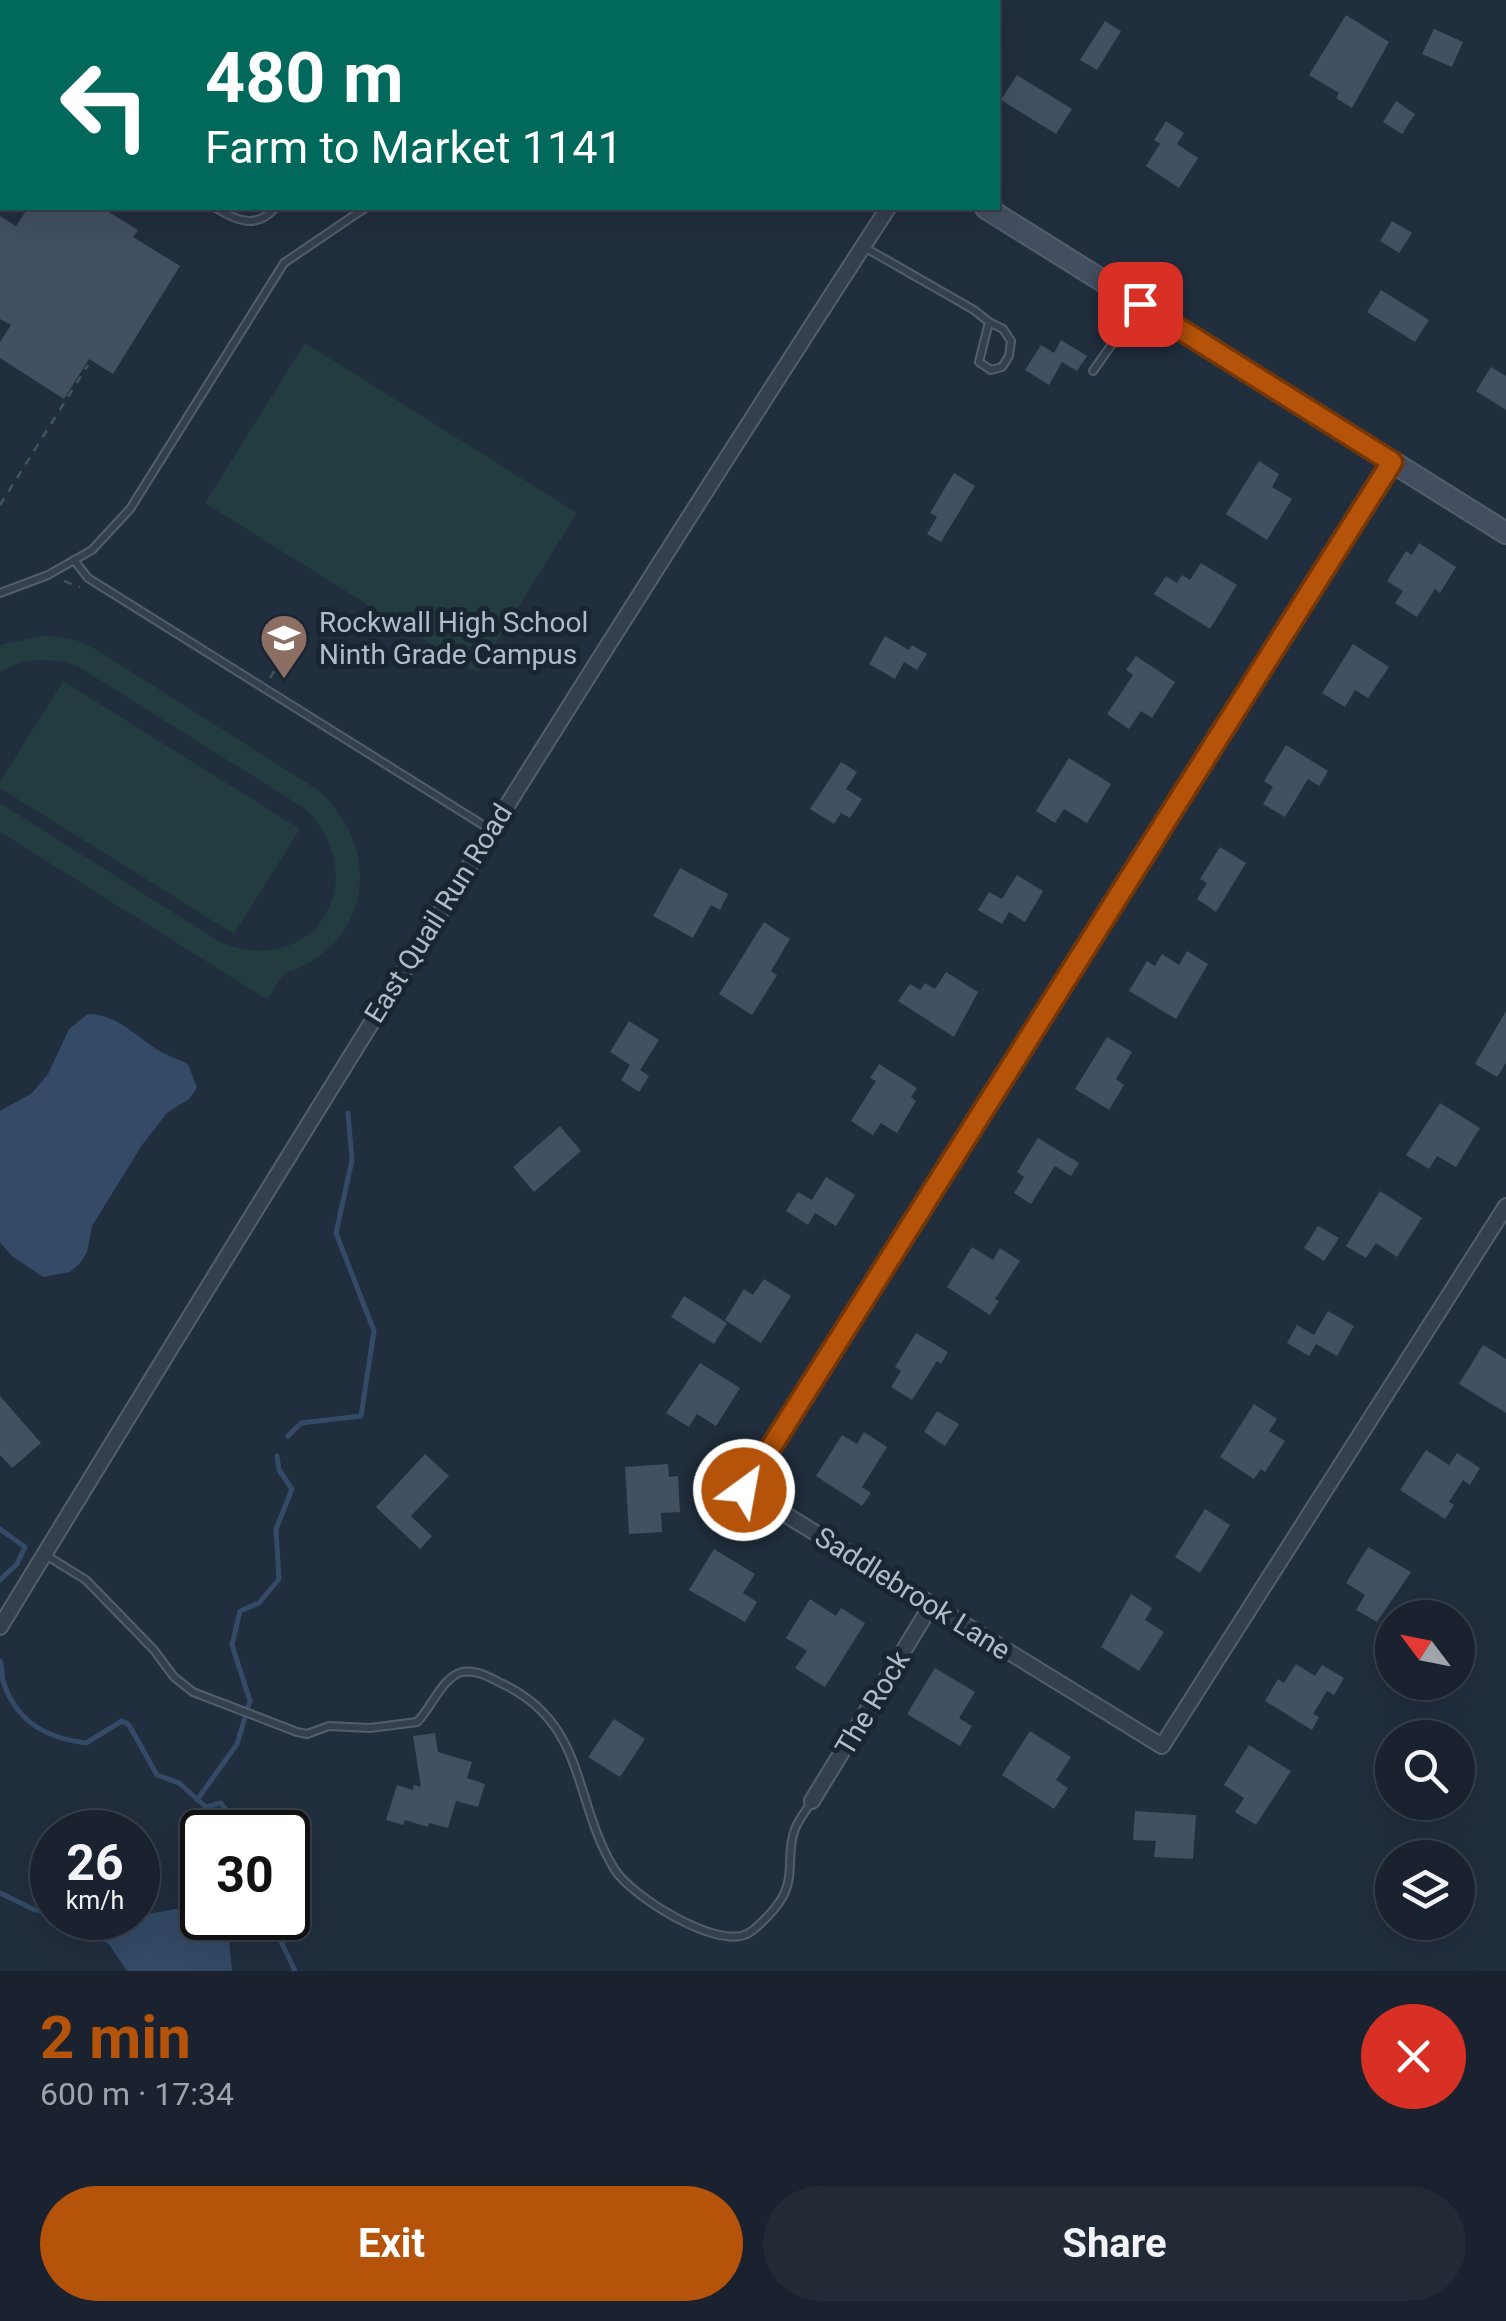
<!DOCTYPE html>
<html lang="en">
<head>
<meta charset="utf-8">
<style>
  body { margin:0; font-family:Roboto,sans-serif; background:#222a36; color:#f1f3f6; height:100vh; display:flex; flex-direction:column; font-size:38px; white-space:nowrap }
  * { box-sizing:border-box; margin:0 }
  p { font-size:32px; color:#9fa4aa }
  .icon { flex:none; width:55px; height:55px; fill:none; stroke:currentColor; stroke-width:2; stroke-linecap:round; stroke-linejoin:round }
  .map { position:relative; height:1971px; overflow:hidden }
  .panel { display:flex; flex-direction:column; background:#19222e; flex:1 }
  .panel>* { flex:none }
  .hud { position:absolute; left:0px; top:0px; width:1000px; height:210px; box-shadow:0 10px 40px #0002,0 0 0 2px #373f4a; background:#00695c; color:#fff; overflow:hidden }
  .needle { width:65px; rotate:302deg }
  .fabs { position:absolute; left:1375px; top:1600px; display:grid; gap:20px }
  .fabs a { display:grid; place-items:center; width:100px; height:100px; border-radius:50%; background:#19222e; box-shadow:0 10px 40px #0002,0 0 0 2px #373f4a; font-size:50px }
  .speed { position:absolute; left:30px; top:1810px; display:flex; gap:20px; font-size:50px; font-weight:700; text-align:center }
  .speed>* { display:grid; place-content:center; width:130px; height:130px; border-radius:50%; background:#19222e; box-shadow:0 10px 40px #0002,0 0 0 2px #373f4a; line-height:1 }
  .speed small { font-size:25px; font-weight:400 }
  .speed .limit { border:5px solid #111; border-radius:15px; background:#fff; color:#111 }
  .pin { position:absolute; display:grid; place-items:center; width:85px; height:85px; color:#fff; margin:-42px; border-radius:20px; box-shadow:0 5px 15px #0006 }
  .me { position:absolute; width:110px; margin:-55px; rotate:32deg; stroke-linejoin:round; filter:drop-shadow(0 0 8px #0008) }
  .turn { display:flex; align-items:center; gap:35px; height:210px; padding:0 40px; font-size:45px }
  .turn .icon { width:130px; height:130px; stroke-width:2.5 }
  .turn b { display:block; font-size:70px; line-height:85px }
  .round { display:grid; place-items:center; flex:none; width:105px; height:105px; border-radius:52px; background:#222a36 }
  .overview { display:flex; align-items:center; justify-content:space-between; height:170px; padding:0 40px }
  h1 { font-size:60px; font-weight:700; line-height:75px; color:#b45309 }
  .primary-button { display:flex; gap:20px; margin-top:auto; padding:20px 40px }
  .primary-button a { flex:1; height:115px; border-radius:60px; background:#b45309; color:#fff; font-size:40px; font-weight:700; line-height:115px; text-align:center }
  .primary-button a+a { background:#222a36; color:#f1f3f6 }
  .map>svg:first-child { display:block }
  .green { fill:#233c3f }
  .water { fill:#344a66 }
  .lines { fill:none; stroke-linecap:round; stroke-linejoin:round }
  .stream { stroke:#344a66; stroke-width:5 }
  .building { fill:#425062 }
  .lane-casing { stroke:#535e6c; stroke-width:10 }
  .street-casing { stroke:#535e6c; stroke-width:18 }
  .secondary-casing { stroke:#535e6c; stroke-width:24 }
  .path { stroke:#3e5859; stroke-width:2.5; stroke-dasharray:8 8; stroke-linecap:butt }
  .lane { stroke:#35404e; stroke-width:6 }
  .street { stroke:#35404e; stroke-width:14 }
  .secondary { stroke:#434f61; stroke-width:20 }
  .route-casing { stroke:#753606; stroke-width:25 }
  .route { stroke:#b45309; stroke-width:18 }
  .labels { text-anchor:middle; stroke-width:10; stroke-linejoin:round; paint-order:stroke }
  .poi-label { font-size:28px; fill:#b1bbc9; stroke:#1a2532; text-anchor:start }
  .street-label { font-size:28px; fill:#b1bbc9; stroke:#1a2532 }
</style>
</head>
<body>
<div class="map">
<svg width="1506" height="1971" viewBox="0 0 1506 1971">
  <rect width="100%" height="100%" fill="#212e3e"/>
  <path class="green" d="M305 343 577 513 477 673 205 503Z
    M45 635 76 640 92 647 318 790C362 829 377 893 336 941 326 952 312 962 299 968 294 970 288 971 285 974 278 980 273 992 268 1000L0 832V803L220 942C313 980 375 882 307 810L79 667C50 657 27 657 0 672V645Z
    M63 681 300 829 234 934 0 788V782Z"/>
  <path class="water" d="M88 1014C114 1014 132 1032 152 1046 162 1054 176 1058 188 1064L197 1088 189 1099 167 1113 142 1145 92 1226 87 1252 80 1263 70 1272 43 1277 12 1256 0 1242V1111L32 1093 48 1074 69 1029Z
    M197 1905 202 1906V1918L224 1919 228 1930 232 1971H127L108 1943 127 1918Z"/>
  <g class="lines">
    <path class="stream" d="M288 1436 301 1423 361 1416 374 1331 336 1233 352 1160 348 1113
      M0 1529 25 1547 17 1564 0 1580
      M0 1661C3 1668 1 1677 4 1684 18 1723 47 1738 86 1743L122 1721 129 1725 157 1775 179 1783 206 1807 221 1803 227 1811 218 1827 220 1832
      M197 1800 237 1744 250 1701 232 1645 240 1611 259 1603 279 1579 276 1529 292 1489 279 1470 277 1456
      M0 1893 35 1910 52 1911
      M66 1918 111 1942
      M270 1918 295 1971"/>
  </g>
  <path class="building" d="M1346 15 1389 42 1352 108 1336 98 1339 93 1309 75Z
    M1105 21 1121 31 1097 70 1080 60Z
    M1434 29 1463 42 1452 67 1422 54Z
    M1017 75 1072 109 1056 134 1001 100Z
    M1396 101 1415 114 1402 134 1383 122Z
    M1166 121 1184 133 1177 144 1198 158 1179 188 1146 166 1160 144 1154 140Z
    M28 208H102L138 230 133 237 180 266 113 374 89 359 64 399 0 358V342L11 325 0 319V216L16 226Z
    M1392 221 1412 233 1399 253 1380 241Z
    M1381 290 1429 320 1415 342 1367 312Z
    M1061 340 1087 356 1077 371 1062 362 1049 385 1025 370 1041 345 1054 353Z
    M1491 367 1506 376V410L1476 391Z
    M1259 461 1279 474 1272 487 1292 499 1267 540 1226 514Z
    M954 473 975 486 941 542 927 534 937 517 930 513Z
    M1419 543 1456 567 1440 593 1435 589 1417 617 1395 603 1403 591 1387 581 1406 551 1412 555Z
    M1201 563 1237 585 1210 629 1154 594 1166 576 1177 583 1182 575 1190 580Z
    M885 636 909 650 912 645 927 654 917 670 904 662 895 679 869 664Z
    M1353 644 1389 667 1368 698 1355 690 1345 707 1322 693Z
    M1136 656 1175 682 1152 718 1141 711 1129 729 1107 714 1133 675 1126 670Z
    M1286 745 1328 771 1319 786 1308 779 1285 817 1263 804 1273 787 1264 781Z
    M1069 758 1111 784 1087 823 1064 809 1055 823 1036 811Z
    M841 762 857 772 846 789 862 799 850 818 841 813 834 824 810 809Z
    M1220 847 1246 863 1216 912 1197 899 1207 883 1200 879Z
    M680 868 728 894 720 910 711 905 693 938 653 916Z
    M1017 875 1043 891 1025 922 1009 912 1002 924 978 910 989 892 1002 899Z
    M764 922 790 939 771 971 777 975 752 1015 719 994Z
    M1187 951 1208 964 1176 1019 1129 991 1147 961 1155 966 1162 954 1179 965Z
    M946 972 978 992 954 1037 898 1001 910 984 920 990 925 983 935 989Z
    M1506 1011V1063L1497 1077 1475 1064Z
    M629 1021 659 1040 640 1070 649 1076 639 1092 621 1080 630 1065 610 1052Z
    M1107 1037 1132 1052 1116 1079 1124 1085 1109 1110 1075 1089Z
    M879 1064 917 1088 911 1097 916 1101 897 1133 881 1123 873 1135 851 1121 876 1081 870 1078Z
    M1440 1103 1480 1128 1456 1167 1437 1156 1429 1169 1406 1155Z
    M560 1126 581 1151 534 1192 513 1167Z
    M1038 1138 1079 1163 1071 1176 1055 1166 1031 1204 1014 1193 1024 1177 1017 1172Z
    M826 1177 855 1195 836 1226 815 1213 808 1225 786 1211 798 1192 812 1200Z
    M1380 1191 1422 1218 1397 1257 1376 1243 1366 1258 1346 1246Z
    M1318 1226 1339 1238 1324 1261 1304 1248Z
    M972 1247 993 1260 1000 1248 1020 1261 995 1299 999 1301 990 1315 947 1287Z
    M764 1279 791 1296 761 1343 725 1320 744 1289 753 1295Z
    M684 1296 727 1323 714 1344 671 1317Z
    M1328 1311 1354 1326 1337 1356 1316 1344 1309 1356 1287 1343 1297 1325 1314 1335Z
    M916 1333 948 1352 941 1364 937 1361 912 1400 891 1387 901 1371 895 1367Z
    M1483 1345 1506 1359V1413L1459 1384Z
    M700 1363 740 1388 716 1426 697 1414 689 1427 666 1413Z
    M0 1396 41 1443 12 1468 0 1455Z
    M1254 1404 1277 1419 1269 1431 1285 1441 1265 1472 1261 1469 1254 1479 1220 1457Z
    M937 1411 959 1424 945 1446 924 1432Z
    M864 1432 887 1447 862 1487 871 1493 862 1506 816 1476 842 1435 857 1444Z
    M1426 1450 1449 1465 1457 1453 1480 1468 1470 1485 1463 1480 1449 1502 1454 1505 1445 1519 1400 1490Z
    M425 1454 449 1476 411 1516 432 1536 420 1549 376 1507Z
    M668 1464 669 1477 678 1476 680 1512 661 1513 662 1532 629 1534 625 1467Z
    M1205 1509 1230 1525 1200 1573 1175 1557Z
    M1368 1547 1411 1572 1377 1622 1356 1610 1365 1595 1346 1583Z
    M714 1549 755 1574 743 1593 757 1602 745 1622 689 1590Z
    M1131 1594 1152 1608 1145 1620 1164 1632 1139 1671 1101 1647Z
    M810 1599 836 1616 841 1608 865 1623 825 1687 795 1668 807 1651 786 1638Z
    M1296 1664 1315 1676 1322 1665 1344 1678 1334 1695 1327 1691 1313 1714 1319 1717 1312 1730 1265 1701 1278 1679 1284 1683Z
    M935 1668 975 1692 959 1718 972 1726 960 1746 907 1714Z
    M614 1719 645 1739 620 1777 588 1757Z
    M1030 1731 1071 1757 1056 1780 1068 1788 1054 1809 1002 1775Z
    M435 1733 438 1752 472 1762 467 1778 485 1784 478 1807 456 1801 448 1828 429 1823 428 1827 405 1820 403 1825 386 1820 397 1785 413 1790 414 1785 421 1787 413 1736Z
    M1249 1745 1291 1771 1256 1825 1235 1812 1244 1798 1224 1785Z
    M1135 1811 1196 1815 1193 1859 1154 1857 1156 1841 1133 1840Z"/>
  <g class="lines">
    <g class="lane-casing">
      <path id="lane" d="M149 0 153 2
        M502 2 504 0
        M216 208C237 221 257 229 275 208
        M864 247 974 310 989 322 979 362 991 370 1002 367 1009 356 1011 341 1003 329 989 322
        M1093 371 1138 307
        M74 560 88 578 491 830
        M0 593 48 575 92 550 130 509 284 263 365 208
        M44 1554 86 1580 154 1650 174 1677 193 1692 297 1732 307 1734 329 1726 370 1728 417 1722C431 1709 442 1677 462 1672 478 1669 492 1679 505 1685 587 1725 573 1803 615 1870 632 1896 715 1949 747 1934 757 1929 768 1916 775 1908 799 1879 784 1857 795 1829 799 1819 806 1811 811 1802"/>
    </g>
    <g class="street-casing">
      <path id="street" d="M1392 461 744 1489 1162 1746 1506 1206
        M0 1627C291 1150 584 676 888 208
        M812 1801 932 1604"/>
    </g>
    <g class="secondary-casing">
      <path id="secondary" d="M661 0 665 2
        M986 208 1506 533"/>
    </g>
    <path class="path" d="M0 505 88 365
      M64 581 80 587
      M270 678 288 650"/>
    <use href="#lane" class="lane"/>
    <use href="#street" class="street"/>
    <use href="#secondary" class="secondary"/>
  </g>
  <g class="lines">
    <g class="route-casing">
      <path id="route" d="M744 1490 1392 462 1140 304"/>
    </g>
    <use href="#route" class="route"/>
  </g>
  <defs>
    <g id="school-pin" transform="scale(2.5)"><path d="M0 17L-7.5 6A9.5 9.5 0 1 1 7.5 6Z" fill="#8d6e63" stroke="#1a2532"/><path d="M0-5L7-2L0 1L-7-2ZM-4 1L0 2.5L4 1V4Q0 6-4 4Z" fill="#fff"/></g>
  </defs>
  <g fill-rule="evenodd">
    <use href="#school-pin" x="284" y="638"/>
  </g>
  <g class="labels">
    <g class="poi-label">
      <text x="319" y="632">Rockwall High School<tspan x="319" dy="32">Ninth Grade Campus</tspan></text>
    </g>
    <g class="street-label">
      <text transform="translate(438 913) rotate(-58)" y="10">East Quail Run Road</text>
      <text transform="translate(913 1593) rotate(32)" y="10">Saddlebrook Lane</text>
      <text transform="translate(872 1703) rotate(-59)" y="10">The Rock</text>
    </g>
  </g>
</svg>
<div class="fabs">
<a><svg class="needle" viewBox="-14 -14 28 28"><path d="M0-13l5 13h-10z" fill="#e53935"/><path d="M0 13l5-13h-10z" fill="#9fa4aa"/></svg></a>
<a><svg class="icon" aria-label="search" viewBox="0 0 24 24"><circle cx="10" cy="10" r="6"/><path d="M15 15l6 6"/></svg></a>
<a><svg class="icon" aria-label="layers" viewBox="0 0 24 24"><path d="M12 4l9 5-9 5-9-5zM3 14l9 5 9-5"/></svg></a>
</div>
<div class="speed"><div>26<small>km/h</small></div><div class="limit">30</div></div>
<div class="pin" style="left:1140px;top:304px;background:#d93025"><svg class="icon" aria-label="arrive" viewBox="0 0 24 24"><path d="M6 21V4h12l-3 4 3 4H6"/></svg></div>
<svg class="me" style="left:744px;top:1490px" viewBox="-20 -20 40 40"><circle r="17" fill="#b45309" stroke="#fff" stroke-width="3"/><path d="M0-11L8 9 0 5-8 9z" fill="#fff"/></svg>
<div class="hud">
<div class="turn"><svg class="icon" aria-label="left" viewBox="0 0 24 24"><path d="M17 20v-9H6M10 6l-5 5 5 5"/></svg><div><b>480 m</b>Farm to Market 1141</div></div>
</div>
</div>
<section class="panel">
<div class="overview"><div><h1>2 min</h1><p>600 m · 17:34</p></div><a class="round" style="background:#d93025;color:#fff"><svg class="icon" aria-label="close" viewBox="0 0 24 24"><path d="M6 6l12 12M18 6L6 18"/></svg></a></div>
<div class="primary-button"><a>Exit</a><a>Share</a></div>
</section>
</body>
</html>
